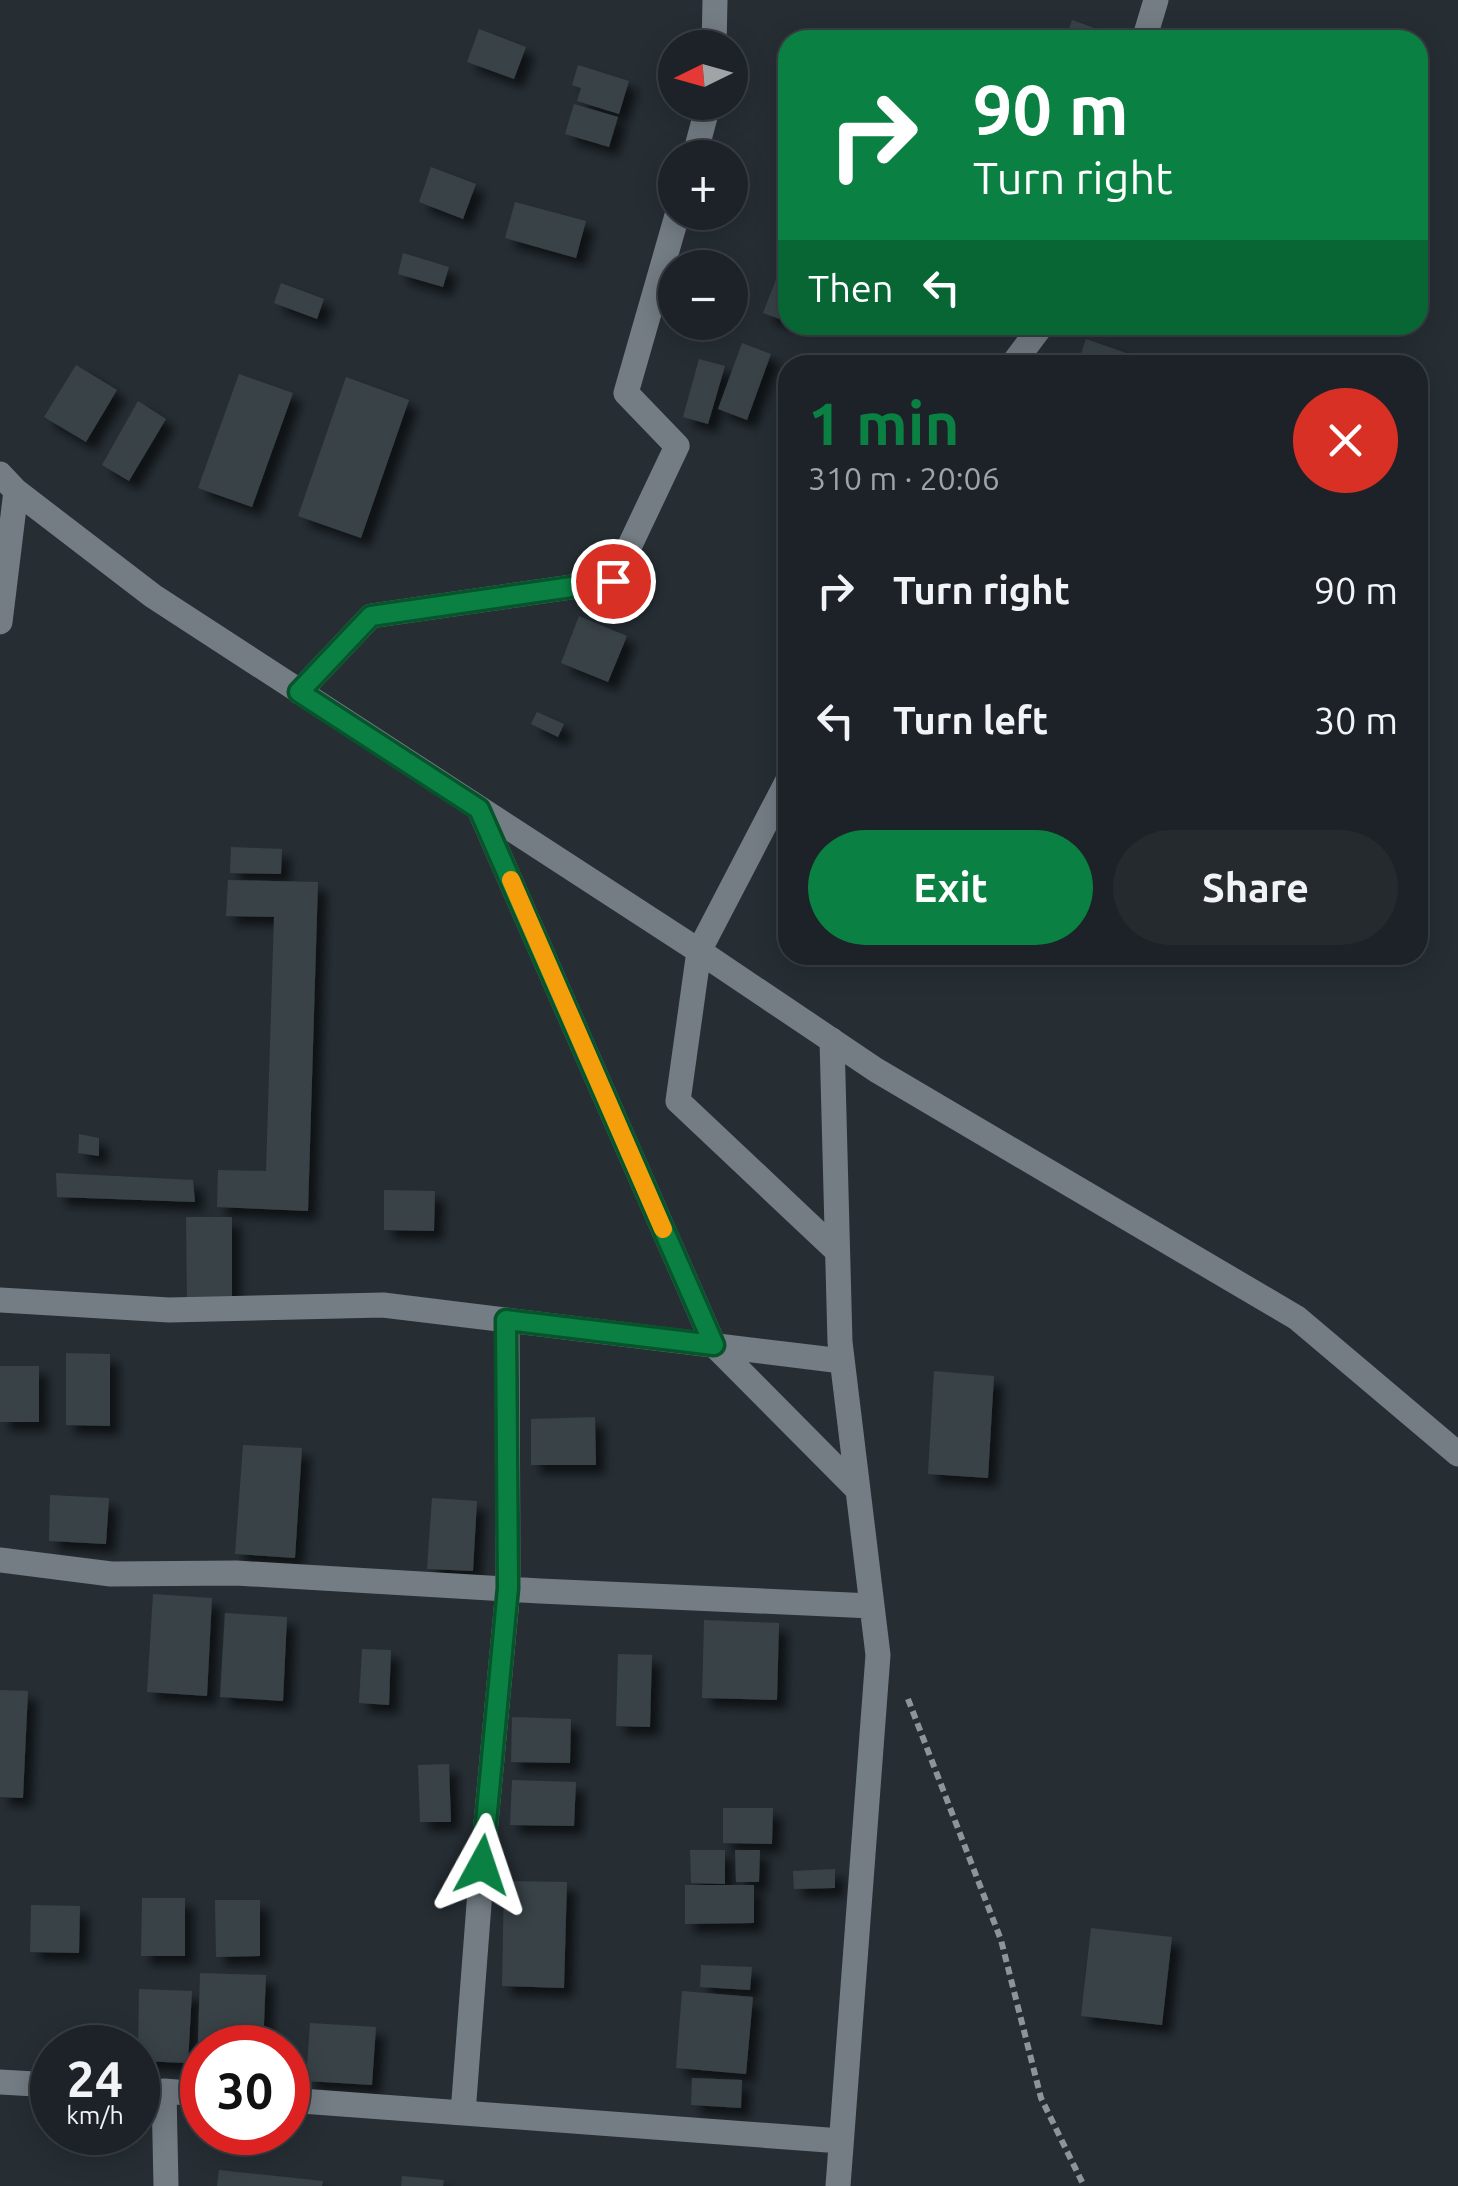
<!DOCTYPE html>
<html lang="en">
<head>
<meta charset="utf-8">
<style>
  body { margin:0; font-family:Ubuntu,sans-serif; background:#252a2f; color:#f1f3f6; height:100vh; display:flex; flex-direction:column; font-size:38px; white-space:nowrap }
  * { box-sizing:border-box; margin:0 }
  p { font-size:32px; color:#a0a4a7 }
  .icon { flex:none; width:55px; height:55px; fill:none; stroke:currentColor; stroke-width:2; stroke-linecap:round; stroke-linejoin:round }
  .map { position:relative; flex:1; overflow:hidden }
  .panel { position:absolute; left:778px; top:355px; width:650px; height:610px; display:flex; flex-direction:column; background:#1c2227; border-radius:30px; box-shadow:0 5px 25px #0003,0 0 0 2px #3a3f44 }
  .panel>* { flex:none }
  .top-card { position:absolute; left:778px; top:30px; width:650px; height:305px; border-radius:30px; box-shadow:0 5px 25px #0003,0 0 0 2px #3a3f44; background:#0b8043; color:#fff; overflow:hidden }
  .needle { width:65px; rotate:265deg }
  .buttons { position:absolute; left:658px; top:30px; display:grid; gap:20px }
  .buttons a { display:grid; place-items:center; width:90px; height:90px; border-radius:50%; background:#1c2227; box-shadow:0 5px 25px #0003,0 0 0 2px #3a3f44; font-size:50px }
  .speed { position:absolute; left:30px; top:2025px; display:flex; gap:20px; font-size:50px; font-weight:700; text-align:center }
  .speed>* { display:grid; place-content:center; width:130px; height:130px; border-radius:50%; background:#1c2227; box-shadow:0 5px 25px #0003,0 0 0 2px #3a3f44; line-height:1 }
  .speed small { font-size:25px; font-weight:400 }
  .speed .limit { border:15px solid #d22; background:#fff; color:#111 }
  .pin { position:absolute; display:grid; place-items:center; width:85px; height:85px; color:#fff; margin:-42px; border:5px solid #fff; border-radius:50%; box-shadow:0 2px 10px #0007 }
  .me { position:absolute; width:110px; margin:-55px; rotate:5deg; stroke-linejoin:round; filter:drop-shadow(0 0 8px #0008) }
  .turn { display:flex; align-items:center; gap:35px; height:210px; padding:0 30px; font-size:45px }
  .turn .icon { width:130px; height:130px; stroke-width:2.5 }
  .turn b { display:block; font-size:70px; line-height:85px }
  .then { display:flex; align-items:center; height:95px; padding:0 30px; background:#0003; gap:20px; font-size:38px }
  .round { display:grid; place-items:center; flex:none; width:105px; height:105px; border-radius:52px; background:#252a2f }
  .head { display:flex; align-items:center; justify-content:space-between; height:170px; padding:0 30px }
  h1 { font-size:60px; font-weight:700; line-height:75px; color:#0b8043 }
  .button { display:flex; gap:20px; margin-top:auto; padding:20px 30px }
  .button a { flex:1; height:115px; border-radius:60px; background:#0b8043; color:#fff; font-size:40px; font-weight:700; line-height:115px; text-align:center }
  .button a+a { background:#252a2f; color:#f1f3f6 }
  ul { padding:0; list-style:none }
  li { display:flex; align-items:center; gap:30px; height:130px; padding:0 30px }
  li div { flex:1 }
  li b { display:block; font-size:38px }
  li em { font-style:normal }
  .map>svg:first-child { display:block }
  .building { fill:#384346; filter:url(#shadow) }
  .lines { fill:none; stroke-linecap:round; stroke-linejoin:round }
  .path { stroke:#8e959a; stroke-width:6; stroke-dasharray:8 5; stroke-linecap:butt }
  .minor { stroke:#747d84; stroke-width:25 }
  .route-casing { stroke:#07532c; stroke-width:25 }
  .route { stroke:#0b8043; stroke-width:18 }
  .slow { stroke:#f59e0b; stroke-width:18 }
</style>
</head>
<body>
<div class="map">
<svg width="1458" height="2186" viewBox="0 0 1458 2186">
  <defs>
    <filter id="shadow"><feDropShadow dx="9" dy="9" stdDeviation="5" flood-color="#0009"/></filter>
  </defs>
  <rect width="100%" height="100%" fill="#262e34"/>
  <path class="building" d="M1072 20 1111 34 1109 40H1065Z
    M479 29 526 47 514 79 467 62Z
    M578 65 629 81 619 114 577 101 581 88 572 85Z
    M574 104 618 117 609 147 565 134Z
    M431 167 476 184 463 219 419 202Z
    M515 202 586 221 576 258 505 238Z
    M403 253 449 267 443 287 398 274Z
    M777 277 788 281V322L763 313Z
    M281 283 324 299 317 319 274 303Z
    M1086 339 1129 354 1125 365H1077Z
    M742 343 771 354 747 420 718 409Z
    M699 359 725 366 708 424 683 417Z
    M76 365 117 390 86 442 44 417Z
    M239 374 293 393 252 507 198 488Z
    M346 377 409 400 361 538 298 516Z
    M138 401 166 419 129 481 102 465Z
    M579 616 627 636 608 682 561 663Z
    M537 712 564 724 558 737 531 724Z
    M231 847 282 849 281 874 230 873Z
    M228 880 318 882 308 1211 217 1207 218 1170 266 1171 274 917 226 916Z
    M79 1134 99 1138V1156L78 1153Z
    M56 1173 193 1180 195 1202 57 1197Z
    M384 1190 435 1191 434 1231 384 1230Z
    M186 1217H232V1297L187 1298Z
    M66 1353 110 1354V1426L66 1425Z
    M0 1366H39V1422H0Z
    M934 1371 994 1376 988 1478 928 1474Z
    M595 1417 596 1465H531V1419Z
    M243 1445 302 1448 295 1558 235 1554Z
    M50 1495 109 1498 106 1544 49 1541Z
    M432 1498 477 1501 473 1571 427 1569Z
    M153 1594 212 1598 207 1696 147 1692Z
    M225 1613 287 1617 283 1701 220 1697Z
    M704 1620 779 1623 777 1700 702 1698Z
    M362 1649 391 1650 389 1705 359 1703Z
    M618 1654 652 1655 650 1727 616 1726Z
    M0 1690 28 1691 23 1798 0 1797Z
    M512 1717 571 1719 570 1763 511 1762Z
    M449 1764 451 1822H420L418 1765Z
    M512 1780 576 1782 574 1826 510 1825Z
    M723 1808H773L772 1844 723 1843Z
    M690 1850H725V1884L691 1883Z
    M735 1850H760L759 1882H736Z
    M835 1869V1888L794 1889 793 1871Z
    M504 1881 567 1882 564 1988 502 1986Z
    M685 1885H754V1923L685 1924Z
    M142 1898H185V1956H141Z
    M215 1900H260V1956L216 1957Z
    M31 1905 80 1906 79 1953 30 1952Z
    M1091 1928 1172 1937 1162 2025 1081 2016Z
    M701 1965 752 1967 750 1990 700 1987Z
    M200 1973 266 1975 263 2048H202V2076H197Z
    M139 1989 192 1991 188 2063 138 2061Z
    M682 1991 753 1997 746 2074 676 2068Z
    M310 2023 376 2027 372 2085 306 2081Z
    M692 2078 742 2080 741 2108 691 2105Z
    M219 2170 323 2181 322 2186H217Z
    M402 2176 444 2180 443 2186H401Z"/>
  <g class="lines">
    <path class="path" d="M908 1699 1001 1940 1041 2098 1084 2186"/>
    <path class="minor" d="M1144 40 1156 0
      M714 48 715 0
      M694 158 709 102
      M1012 365 1042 325
      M0 474 16 491 153 596 699 951 876 1070 1297 1318 1458 1454
      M0 622 16 491
      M299 692 371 616 613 581 677 446 626 393 678 212
      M788 780 699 951 678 1101 837 1251
      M479 809 714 1345 858 1490
      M832 1040 840 1342 878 1655 838 2186
      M0 1300 169 1310 383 1305 842 1361
      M0 1560 111 1574 236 1573 540 1591 872 1606
      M0 2082 52 2085
      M288 2100 841 2141
      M463 2113 482 1865 508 1589 507 1320
      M166 2186 164 2091 202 2094"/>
  </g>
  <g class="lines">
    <g class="route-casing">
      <path id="route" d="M482 1865 508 1588 506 1320 714 1345 479 809 299 692 371 616 613 581"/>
    </g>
    <use href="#route" class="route"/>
    <path class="slow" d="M511 880 663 1229"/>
  </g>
</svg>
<div class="buttons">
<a><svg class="needle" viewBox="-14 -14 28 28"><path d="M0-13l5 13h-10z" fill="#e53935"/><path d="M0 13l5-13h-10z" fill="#a0a4a7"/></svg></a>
<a>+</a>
<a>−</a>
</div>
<div class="speed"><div>24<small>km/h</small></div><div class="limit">30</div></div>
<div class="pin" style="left:613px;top:581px;background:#d93025"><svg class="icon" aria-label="arrive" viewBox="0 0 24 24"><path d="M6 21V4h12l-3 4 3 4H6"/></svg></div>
<svg class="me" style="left:482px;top:1865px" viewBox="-20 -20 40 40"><path d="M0-17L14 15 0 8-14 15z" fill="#0b8043" stroke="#fff" stroke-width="4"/></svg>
<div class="top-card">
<div class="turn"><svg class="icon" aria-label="right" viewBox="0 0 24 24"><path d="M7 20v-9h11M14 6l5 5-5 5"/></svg><div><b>90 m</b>Turn right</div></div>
<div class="then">Then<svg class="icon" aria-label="left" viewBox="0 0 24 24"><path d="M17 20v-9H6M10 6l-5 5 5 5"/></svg></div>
</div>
<section class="panel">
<div class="head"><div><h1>1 min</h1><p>310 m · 20:06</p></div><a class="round" style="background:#d93025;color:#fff"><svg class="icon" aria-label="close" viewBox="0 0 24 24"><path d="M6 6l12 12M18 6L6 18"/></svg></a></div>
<ul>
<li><svg class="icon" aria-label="right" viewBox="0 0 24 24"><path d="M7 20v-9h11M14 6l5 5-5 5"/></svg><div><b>Turn right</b></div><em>90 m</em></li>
<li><svg class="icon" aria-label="left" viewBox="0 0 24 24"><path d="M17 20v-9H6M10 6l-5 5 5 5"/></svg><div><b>Turn left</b></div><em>30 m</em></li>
</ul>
<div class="button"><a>Exit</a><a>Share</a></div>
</section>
</div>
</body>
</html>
